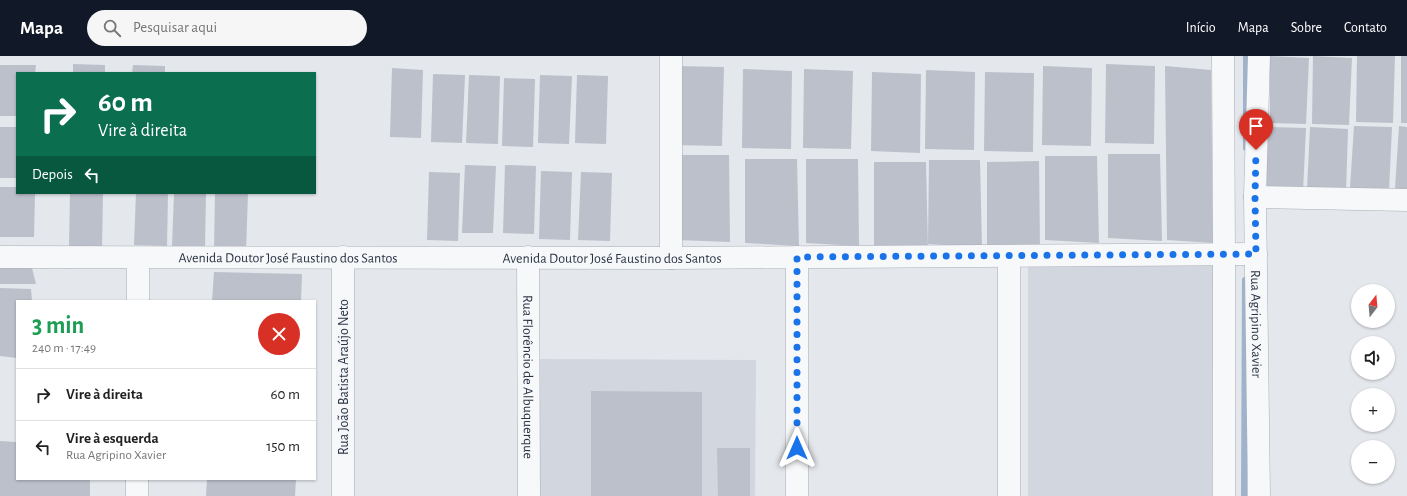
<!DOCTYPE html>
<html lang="pt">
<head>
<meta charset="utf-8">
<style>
  body { margin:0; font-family:"Alegreya Sans",sans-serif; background:#f6f6f6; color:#222; height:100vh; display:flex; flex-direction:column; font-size:15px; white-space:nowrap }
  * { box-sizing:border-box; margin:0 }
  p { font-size:13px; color:#767676 }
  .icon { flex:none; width:22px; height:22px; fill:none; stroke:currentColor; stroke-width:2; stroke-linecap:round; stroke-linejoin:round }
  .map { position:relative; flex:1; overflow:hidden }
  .sheet { position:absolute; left:16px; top:244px; width:300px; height:180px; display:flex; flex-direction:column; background:#fff; border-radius:0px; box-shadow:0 1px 3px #0004 }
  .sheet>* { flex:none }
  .top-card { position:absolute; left:16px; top:16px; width:300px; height:122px; border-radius:0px; box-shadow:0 1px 3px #0004; background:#0b6e4f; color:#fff; overflow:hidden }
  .needle { width:26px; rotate:16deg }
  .controls { position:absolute; left:1351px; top:228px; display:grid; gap:8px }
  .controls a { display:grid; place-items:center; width:44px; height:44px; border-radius:50%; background:#fff; box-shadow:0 1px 3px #0004; font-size:20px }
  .pin { position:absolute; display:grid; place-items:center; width:34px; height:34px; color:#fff; margin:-41px -17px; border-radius:50% 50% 50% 0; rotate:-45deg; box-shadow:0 0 4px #0007 }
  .pin .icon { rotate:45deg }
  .me { position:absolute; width:44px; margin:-22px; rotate:0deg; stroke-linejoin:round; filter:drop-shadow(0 0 3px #0008) }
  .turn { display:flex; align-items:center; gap:14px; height:84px; padding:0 16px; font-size:18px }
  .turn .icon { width:52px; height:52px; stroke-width:2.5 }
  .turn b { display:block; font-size:28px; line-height:34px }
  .then { display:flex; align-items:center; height:38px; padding:0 16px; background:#0003; gap:8px; font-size:15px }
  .round { display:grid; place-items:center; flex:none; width:42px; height:42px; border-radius:21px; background:#f6f6f6 }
  .summary { display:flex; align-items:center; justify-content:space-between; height:68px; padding:0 16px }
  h1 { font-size:24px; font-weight:700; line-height:30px; color:#1e9e55 }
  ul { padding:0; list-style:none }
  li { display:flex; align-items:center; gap:12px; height:52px; padding:0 16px; border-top:1px solid #e0e0e0 }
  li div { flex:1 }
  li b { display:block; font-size:15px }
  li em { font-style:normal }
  header { display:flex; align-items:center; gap:24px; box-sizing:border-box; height:56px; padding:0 20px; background:#111827; color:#fff }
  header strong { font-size:19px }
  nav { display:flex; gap:22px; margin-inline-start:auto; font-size:14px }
  .search { width:280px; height:36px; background:#f6f6f6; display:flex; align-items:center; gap:10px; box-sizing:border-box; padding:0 14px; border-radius:22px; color:#767676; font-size:15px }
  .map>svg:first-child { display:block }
  .built { fill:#d2d6de }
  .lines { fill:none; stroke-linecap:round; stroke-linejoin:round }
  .stream { stroke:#9fb4cc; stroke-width:6 }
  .building { fill:#bbc0ca }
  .street-casing { stroke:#a9aeb7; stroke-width:23 }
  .street { stroke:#f7f8fa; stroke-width:22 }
  .route { stroke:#1a73e8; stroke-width:7; stroke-dasharray:0 12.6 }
  .labels { text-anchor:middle; stroke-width:4; stroke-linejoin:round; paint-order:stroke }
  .street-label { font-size:14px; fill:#2b3445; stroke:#f4f6f9 }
</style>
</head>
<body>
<header>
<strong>Mapa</strong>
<div class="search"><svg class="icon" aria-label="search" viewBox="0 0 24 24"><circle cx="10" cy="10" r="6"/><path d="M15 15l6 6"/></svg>Pesquisar aqui</div>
<nav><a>Início</a><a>Mapa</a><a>Sobre</a><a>Contato</a></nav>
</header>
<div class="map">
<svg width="1407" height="440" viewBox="0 0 1407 440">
  <rect width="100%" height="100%" fill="#e4e7ec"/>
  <path class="built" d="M1028 202 1213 208 1212 440H1028Z
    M535 303 756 304 755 440H535Z"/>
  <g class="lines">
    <path class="stream" d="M1246 92V0
      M1244 440 1245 224"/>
  </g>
  <path class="building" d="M1270 0 1309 2 1306 68 1270 67Z
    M1313 0 1352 2 1349 69 1312 68Z
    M1357 0H1395L1393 67 1356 66Z
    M1401 0H1407V67H1401Z
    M73 8 105 9V17H73Z
    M1106 8 1155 10 1154 88 1105 87Z
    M0 9H36L35 17H17V60H0Z
    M133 9 165 10V17H132Z
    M675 10 724 11 722 90 673 89Z
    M1043 10 1092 12 1091 90 1042 89Z
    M1165 10 1211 14 1213 187 1167 184Z
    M392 12 423 14 421 82 390 81Z
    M743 13 792 15 791 93 742 92Z
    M804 13 853 15 851 93 803 92Z
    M926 14 975 16 974 94 925 93Z
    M872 16 921 18 920 97 871 95Z
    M985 16 1034 17 1033 96 984 95Z
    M433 18 465 19 462 87 431 86Z
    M469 19 500 20 498 88 466 87Z
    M540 19 572 20 569 88 538 87Z
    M577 19 608 20 606 88 575 87Z
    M504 22 535 23 533 91 502 90Z
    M1354 70 1392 71 1389 135 1350 132Z
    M1399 70 1407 71V134L1395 133Z
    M0 71H17V122H0Z
    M1268 71 1306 72 1303 136 1264 134Z
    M1310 71 1348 73 1346 136 1307 134Z
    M1108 98H1160L1162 185 1108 182Z
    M676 99H729L730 186 677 184Z
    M1045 100H1097L1099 187 1045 184Z
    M745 103H797L799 190 745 187Z
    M806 103H858L859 190 806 187Z
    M929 104H980L982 191 928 188Z
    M1039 105 1040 193 987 190V106Z
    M874 106H926L928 193 874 190Z
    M465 109 496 110 493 177H462Z
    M505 109 536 110 534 178 503 177Z
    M541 115 572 116 570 184 539 183Z
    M429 116 460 117 458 185 427 184Z
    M581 116 612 117 610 185 578 184Z
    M0 131H17V137H35L34 181H0Z
    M70 137H103L102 193 69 191Z
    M136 137H168L167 190 134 189Z
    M174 137H206L205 192 172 191Z
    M215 137H248L246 195 214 194Z
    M0 212H32L36 228H0Z
    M214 216 302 218 301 245H212Z
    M0 232 31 233 32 245H17V302L0 300Z
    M591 335 702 336V440H591Z
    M0 385 17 386V423H90V440H0Z
    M717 392H750V440H718Z
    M207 423H296L295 440H206Z"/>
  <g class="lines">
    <g class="street-casing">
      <g id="street">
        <path d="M1223 0 1224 198V440"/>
        <path id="s1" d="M1259 0 1255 141 1259 440"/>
        <path d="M1255 141 1407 144"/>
        <path id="s2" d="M0 201 671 202 1256 198"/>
        <path id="s3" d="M528 201 529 440"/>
        <path d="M797 201V440"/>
        <path d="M671 202V0"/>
        <path d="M138 245V202"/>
        <path d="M137 440V423"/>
        <path d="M343 440V201"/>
        <path d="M1009 440V200"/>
      </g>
    </g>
    <use href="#street" class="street"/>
  </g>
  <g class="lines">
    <path class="route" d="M797 392V201L1256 198 1255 141 1256 94"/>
  </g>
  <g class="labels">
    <g class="street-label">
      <text dy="5" stroke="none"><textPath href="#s2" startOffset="612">Avenida Doutor José Faustino dos Santos</textPath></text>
      <text dy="5" stroke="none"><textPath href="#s2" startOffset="288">Avenida Doutor José Faustino dos Santos</textPath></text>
      <text dy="5" stroke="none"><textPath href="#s1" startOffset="268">Rua Agripino Xavier</textPath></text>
      <text transform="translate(343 321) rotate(-90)" y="5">Rua João Batista Araújo Neto</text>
      <text dy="5" stroke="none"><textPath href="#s3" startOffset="120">Rua Florêncio de Albuquerque</textPath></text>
    </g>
  </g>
</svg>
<div class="controls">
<a><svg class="needle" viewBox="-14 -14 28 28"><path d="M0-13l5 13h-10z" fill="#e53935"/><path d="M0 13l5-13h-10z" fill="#767676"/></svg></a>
<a><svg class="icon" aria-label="sound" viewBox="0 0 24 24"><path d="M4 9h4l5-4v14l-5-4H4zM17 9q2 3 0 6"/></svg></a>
<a>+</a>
<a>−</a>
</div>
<div class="pin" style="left:1256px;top:94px;background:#d93025"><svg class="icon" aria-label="arrive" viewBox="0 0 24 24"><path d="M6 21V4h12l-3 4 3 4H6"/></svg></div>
<svg class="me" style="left:797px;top:392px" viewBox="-20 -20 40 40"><path d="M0-17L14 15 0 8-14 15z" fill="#1a73e8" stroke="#fff" stroke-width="4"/></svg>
<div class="top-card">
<div class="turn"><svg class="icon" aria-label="right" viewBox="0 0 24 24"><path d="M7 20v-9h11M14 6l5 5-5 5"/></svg><div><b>60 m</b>Vire à direita</div></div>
<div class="then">Depois<svg class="icon" aria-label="left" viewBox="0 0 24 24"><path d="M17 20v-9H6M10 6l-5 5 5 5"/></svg></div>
</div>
<section class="sheet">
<div class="summary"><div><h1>3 min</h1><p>240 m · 17:49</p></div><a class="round" style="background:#d93025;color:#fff"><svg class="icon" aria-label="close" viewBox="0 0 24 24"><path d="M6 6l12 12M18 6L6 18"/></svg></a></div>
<ul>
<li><svg class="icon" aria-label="right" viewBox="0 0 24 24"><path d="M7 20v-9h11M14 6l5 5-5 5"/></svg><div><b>Vire à direita</b></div><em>60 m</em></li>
<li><svg class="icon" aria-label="left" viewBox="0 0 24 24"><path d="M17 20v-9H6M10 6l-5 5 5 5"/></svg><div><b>Vire à esquerda</b><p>Rua Agripino Xavier</p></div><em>150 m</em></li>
</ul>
</section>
</div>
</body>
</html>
